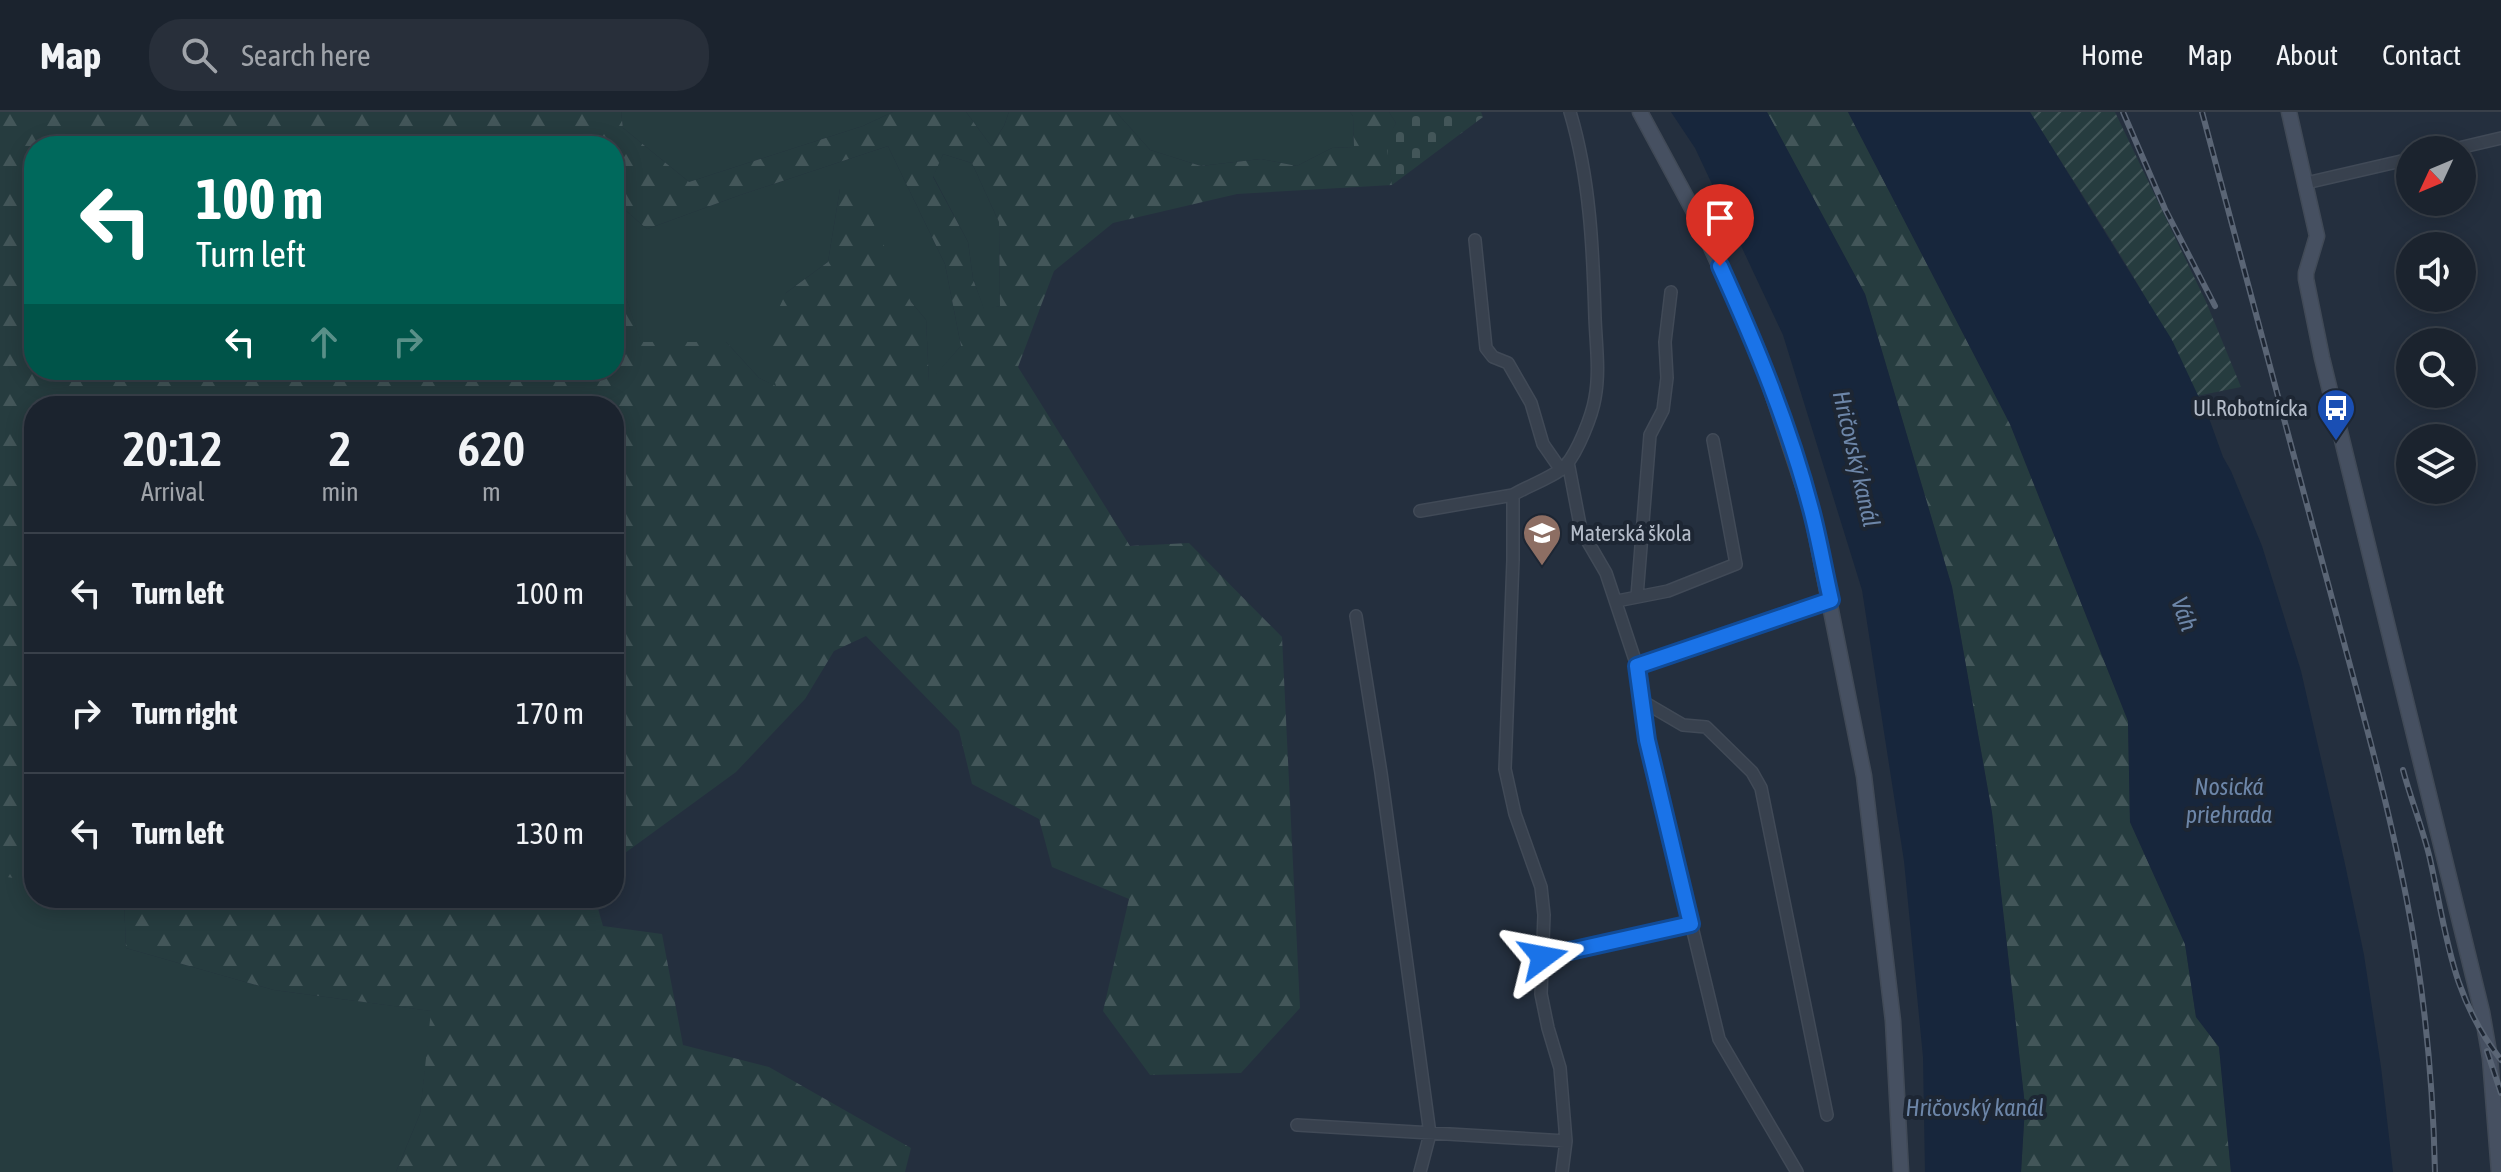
<!DOCTYPE html>
<html lang="en">
<head>
<meta charset="utf-8">
<style>
  body { margin:0; font-family:"Asap Condensed",sans-serif; background:#282f3a; color:#f1f3f6; height:100vh; display:flex; flex-direction:column; font-size:30px; white-space:nowrap }
  * { box-sizing:border-box; margin:0 }
  p { font-size:26px; color:#a0a4aa }
  .icon { flex:none; width:44px; height:44px; fill:none; stroke:currentColor; stroke-width:2; stroke-linecap:round; stroke-linejoin:round }
  .map { position:relative; flex:1; overflow:hidden }
  .drawer { position:absolute; left:24px; top:284px; width:600px; height:512px; display:flex; flex-direction:column; background:#1b232e; border-radius:32px; box-shadow:0 4px 20px #0003,0 0 0 2px #39404a }
  .drawer>* { flex:none }
  .banner { position:absolute; left:24px; top:24px; width:600px; height:244px; border-radius:32px; box-shadow:0 4px 20px #0003,0 0 0 2px #39404a; background:#00695c; color:#fff; overflow:hidden }
  .needle { width:52px; rotate:226deg }
  .controls { position:absolute; left:2396px; top:24px; display:grid; gap:16px }
  .controls a { display:grid; place-items:center; width:80px; height:80px; border-radius:50%; background:#1b232e; box-shadow:0 4px 20px #0003,0 0 0 2px #39404a; font-size:40px }
  .pin { position:absolute; display:grid; place-items:center; width:68px; height:68px; color:#fff; margin:-82px -34px; border-radius:50% 50% 50% 0; rotate:-45deg; box-shadow:0 0 8px #0007 }
  .pin .icon { rotate:45deg }
  .me { position:absolute; width:88px; margin:-44px; rotate:77deg; stroke-linejoin:round; filter:drop-shadow(0 0 6px #0008) }
  .turn { display:flex; align-items:center; gap:28px; height:168px; padding:0 40px; font-size:36px }
  .turn .icon { width:104px; height:104px; stroke-width:2.5 }
  .turn b { display:block; font-size:56px; line-height:68px }
  .lanes { display:flex; align-items:center; height:76px; padding:0 40px; background:#0003; justify-content:center; gap:40px; direction:ltr }
  .lanes .off { opacity:.35 }
  .eta { display:flex; justify-content:space-evenly; align-items:center; height:136px; text-align:center }
  .eta b { font-size:48px; font-weight:600; line-height:56px }
  ul { padding:0; list-style:none }
  li { display:flex; align-items:center; gap:24px; height:120px; padding:0 40px; border-top:2px solid #39404a }
  li div { flex:1 }
  li b { display:block; font-size:30px }
  li em { font-style:normal }
  header { display:flex; align-items:center; gap:48px; box-sizing:border-box; height:112px; padding:0 40px; background:#1b232e; border-bottom:2px solid #39404a }
  header strong { font-size:38px }
  nav { display:flex; gap:44px; margin-inline-start:auto; font-size:28px }
  .search { width:560px; height:72px; background:#282f3a; display:flex; align-items:center; gap:20px; box-sizing:border-box; padding:0 28px; border-radius:32px; color:#a0a4aa; font-size:30px }
  .map>svg:first-child { display:block }
  .grass { fill:#263c3f }
  .forest { fill:url(#forest-firs); fill-rule:evenodd }
  .cemetery { fill:url(#cemetery-stones) }
  .garden { fill:url(#garden-furrows) }
  .water { fill:#17263c }
  .lines { fill:none; stroke-linecap:round; stroke-linejoin:round }
  .street-casing { stroke:#414a57; stroke-width:14 }
  .secondary-casing { stroke:#414a57; stroke-width:17 }
  .street { stroke:#38414e; stroke-width:11 }
  .secondary { stroke:#465061; stroke-width:14 }
  .rail-casing { stroke:#5a6575; stroke-width:6 }
  .rail { stroke:#1d2633; stroke-width:3; stroke-dasharray:9; stroke-linecap:butt }
  .route-casing { stroke:#114b97; stroke-width:20 }
  .route { stroke:#1a73e8; stroke-width:14 }
  .labels { text-anchor:middle; stroke-width:8; stroke-linejoin:round; paint-order:stroke }
  .poi-label { font-size:22px; fill:#b4bcc9; stroke:#1d2633; text-anchor:end }
  .water-label { font-size:24px; font-style:italic; fill:#6d86a8; stroke:#1d2633 }
</style>
</head>
<body>
<header>
<strong>Map</strong>
<div class="search"><svg class="icon" aria-label="search" viewBox="0 0 24 24"><circle cx="10" cy="10" r="6"/><path d="M15 15l6 6"/></svg>Search here</div>
<nav><a>Home</a><a>Map</a><a>About</a><a>Contact</a></nav>
</header>
<div class="map">
<svg width="2501" height="1060" viewBox="0 0 2501 1060">
  <defs>
    <pattern id="forest-firs" width="22" height="20" patternUnits="userSpaceOnUse" patternTransform="scale(2)"><rect width="22" height="20" fill="#263c3f"/><path d="M5 1l3.5 6h-7zM16 11l3.5 6h-7z" fill="#435659"/></pattern>
    <pattern id="cemetery-stones" width="16" height="16" patternUnits="userSpaceOnUse" patternTransform="scale(2)"><rect width="16" height="16" fill="#263c3f"/><path d="M2 7V4a2 2 0 0 1 4 0v3zM10 15v-3a2 2 0 0 1 4 0v3z" fill="#435659"/></pattern>
    <pattern id="garden-furrows" width="10" height="10" patternUnits="userSpaceOnUse" patternTransform="scale(2)"><rect width="10" height="10" fill="#263c3f"/><path d="M-1 1l2-2M0 10L10 0M9 11l2-2" fill="none" stroke="#435659"/></pattern>
  </defs>
  <rect width="100%" height="100%" fill="#242f3e"/>
  <path class="grass" d="M621 0H893L863 14 689 70 623 16Z
    M966 0H1009L1004 14 991 34Z
    M1116 0H1350L1353 4 1354 35 1332 36 1297 54 1261 47 1201 54 1150 38Z
    M888 34 945 152 961 234 929 271 926 208 911 190 840 77 828 150 786 181 777 275 759 266 726 230 641 231 614 151V88L647 117 740 83Z
    M943 42 972 51 999 110 1000 194 984 198 973 167 968 130 933 64Z
    M3 763 34 769V786L124 787 126 836 274 878 432 899 420 1002 396 1060H0V764Z"/>
  <path class="forest" d="M0 0H621L623 16 689 70 863 14 893 0H966L991 34 1004 14 1009 0H1116L1150 38 1201 54 1261 47 1297 54 1332 36 1354 35 1353 4 1350 0H1389L1396 11 1387 29 1392 73 1237 82 1113 111 1054 159 1018 255 1130 434 1189 431 1282 525 1300 896 1241 961 1150 963 1103 899 1129 787 1052 755 1039 707 972 672 959 619 866 524 834 539 805 587 736 660 614 749V294H34V769L0 764ZM34 34H614V88L647 117 740 83 888 34 945 152 961 234 929 270 926 208 911 190 854 71 840 77 828 150 786 181 763 230 776 274 759 266 726 230H641L614 151V258H34ZM943 42 972 51 999 110 1000 194 984 197 973 167 968 130 933 65Z
    M1767 0H1848L2010 312 2128 609 2130 710 2185 832 2196 905 2219 935 2231 1060H2021L2025 994 1992 701 1952 475 1865 182Z
    M120 786H595L603 814 662 822 683 933 769 955 911 1036 905 1060H396L420 1002 431 899 274 878 126 836 124 787Z"/>
  <path class="cemetery" d="M1389 0H1481L1483 5 1392 73 1386 29 1396 11Z"/>
  <path class="garden" d="M2030 0H2115L2207 192 2241 275 2197 284C2151 184 2088 93 2030 0Z"/>
  <path class="water" d="M1671 0H1767L1865 182 1952 475 1992 701 2025 994 2021 1060H1925L1923 945 1904 749 1862 478 1783 223 1695 36Z
    M1848 0H2030L2172 228 2210 309 2223 345 2231 359 2262 434 2301 559 2345 752 2364 843 2381 955 2393 1060H2231L2219 935 2196 905 2185 832 2130 710 2128 609 2010 312Z"/>
  <g class="lines">
    <g class="street-casing">
      <path id="street" d="M2450 38 2501 26
        M2306 71 2410 47
        M1475 128 1486 236 1493 245 1508 251 1531 291 1543 332 1561 358
        M1568 350 1581 418 1606 461 1637 554 1647 628 1719 927 1797 1060
        M1420 399 1513 383
        M1637 484 1650 323 1663 298 1667 266 1665 230 1671 180
        M1617 489 1668 479 1736 452 1713 328
        M1356 504 1381 661 1430 1022 1420 1060
        M1637 554 1831 488
        M1642 589 1683 613 1706 615 1752 660 1761 676 1827 1003
        M1543 845 1691 812
        M1297 1013 1566 1029
        M1562 1060 1566 1029 1560 956 1548 916 1541 882 1544 803 1541 775 1515 702 1505 657 1513 448V383C1527 374 1555 365 1566 353 1578 339 1592 304 1595 286 1600 260 1596 232 1595 206 1593 137 1590 66 1570 0"/>
    </g>
    <g class="secondary-casing">
      <path id="secondary" d="M1640 0 1700 111 1759 241 1811 398 1864 664 1893 909 1901 1060
        M2289 0 2317 124 2306 161V167L2322 246 2482 900 2490 946 2499 1060"/>
    </g>
    <use href="#street" class="street"/>
    <use href="#secondary" class="secondary"/>
    <g class="rail-casing">
      <path id="rail" d="M2123 0 2165 97 2215 194
        M2202 0C2245 160 2287 319 2330 479 2357 580 2386 681 2406 784 2424 875 2433 967 2435 1060
        M2403 658C2411 688 2423 717 2430 747 2447 824 2451 884 2501 948
        M2487 939 2501 981"/>
    </g>
    <use href="#rail" class="rail"/>
  </g>
  <g class="lines">
    <g class="route-casing">
      <path id="route" d="M1543 845 1691 812 1647 628 1637 554 1831 488C1824 458 1819 427 1811 397 1789 313 1756 233 1720 154"/>
    </g>
    <use href="#route" class="route"/>
  </g>
  <defs>
    <g id="bus-pin" transform="scale(2)"><path d="M0 17L-7.5 6A9.5 9.5 0 1 1 7.5 6Z" fill="#1a4fb4" stroke="#1d2633"/><path d="M-5-6H5V4H4V6H2V4H-2V6H-4V4H-5ZM-3.5-4V0h7V-4ZM-3.5 1.2v1.5H-2V1.2ZM2 1.2v1.5H3.5V1.2Z" fill="#fff"/></g>
    <g id="school-pin" transform="scale(2)"><path d="M0 17L-7.5 6A9.5 9.5 0 1 1 7.5 6Z" fill="#8d6e63" stroke="#1d2633"/><path d="M0-5L7-2L0 1L-7-2ZM-4 1L0 2.5L4 1V4Q0 6-4 4Z" fill="#fff"/></g>
  </defs>
  <g fill-rule="evenodd">
    <use href="#bus-pin" x="2336" y="296"/>
    <use href="#school-pin" x="1542" y="421"/>
  </g>
  <g class="labels">
    <g class="poi-label">
      <text x="2308" y="304">Ul.Robotnícka</text>
      <text x="1570" y="429" text-anchor="start">Materská škola</text>
    </g>
    <g class="water-label">
      <text transform="translate(1856 347) rotate(77)" y="8">Hričovský kanál</text>
      <text transform="translate(2184 502) rotate(70)" y="8">Váh</text>
      <text x="2229" y="683">Nosická<tspan x="2229" dy="28">priehrada</tspan></text>
      <text x="1975" y="1004">Hričovský kanál</text>
    </g>
  </g>
</svg>
<div class="controls">
<a><svg class="needle" viewBox="-14 -14 28 28"><path d="M0-13l5 13h-10z" fill="#e53935"/><path d="M0 13l5-13h-10z" fill="#a0a4aa"/></svg></a>
<a><svg class="icon" aria-label="sound" viewBox="0 0 24 24"><path d="M4 9h4l5-4v14l-5-4H4zM17 9q2 3 0 6"/></svg></a>
<a><svg class="icon" aria-label="search" viewBox="0 0 24 24"><circle cx="10" cy="10" r="6"/><path d="M15 15l6 6"/></svg></a>
<a><svg class="icon" aria-label="layers" viewBox="0 0 24 24"><path d="M12 4l9 5-9 5-9-5zM3 14l9 5 9-5"/></svg></a>
</div>
<div class="pin" style="left:1720px;top:154px;background:#d93025"><svg class="icon" aria-label="arrive" viewBox="0 0 24 24"><path d="M6 21V4h12l-3 4 3 4H6"/></svg></div>
<svg class="me" style="left:1543px;top:845px" viewBox="-20 -20 40 40"><path d="M0-17L14 15 0 8-14 15z" fill="#1a73e8" stroke="#fff" stroke-width="4"/></svg>
<div class="banner">
<div class="turn"><svg class="icon" aria-label="left" viewBox="0 0 24 24"><path d="M17 20v-9H6M10 6l-5 5 5 5"/></svg><div><b>100 m</b>Turn left</div></div>
<div class="lanes"><svg class="icon" aria-label="left" viewBox="0 0 24 24"><path d="M17 20v-9H6M10 6l-5 5 5 5"/></svg><svg class="icon off" aria-label="ahead" viewBox="0 0 24 24"><path d="M12 20V5M6 11l6-6 6 6"/></svg><svg class="icon off" aria-label="right" viewBox="0 0 24 24"><path d="M7 20v-9h11M14 6l5 5-5 5"/></svg></div>
</div>
<section class="drawer">
<div class="eta">
<div><b>20:12</b><p>Arrival</p></div>
<div><b>2</b><p>min</p></div>
<div><b>620</b><p>m</p></div>
</div>
<ul>
<li><svg class="icon" aria-label="left" viewBox="0 0 24 24"><path d="M17 20v-9H6M10 6l-5 5 5 5"/></svg><div><b>Turn left</b></div><em>100 m</em></li>
<li><svg class="icon" aria-label="right" viewBox="0 0 24 24"><path d="M7 20v-9h11M14 6l5 5-5 5"/></svg><div><b>Turn right</b></div><em>170 m</em></li>
<li><svg class="icon" aria-label="left" viewBox="0 0 24 24"><path d="M17 20v-9H6M10 6l-5 5 5 5"/></svg><div><b>Turn left</b></div><em>130 m</em></li>
</ul>
</section>
</div>
</body>
</html>
